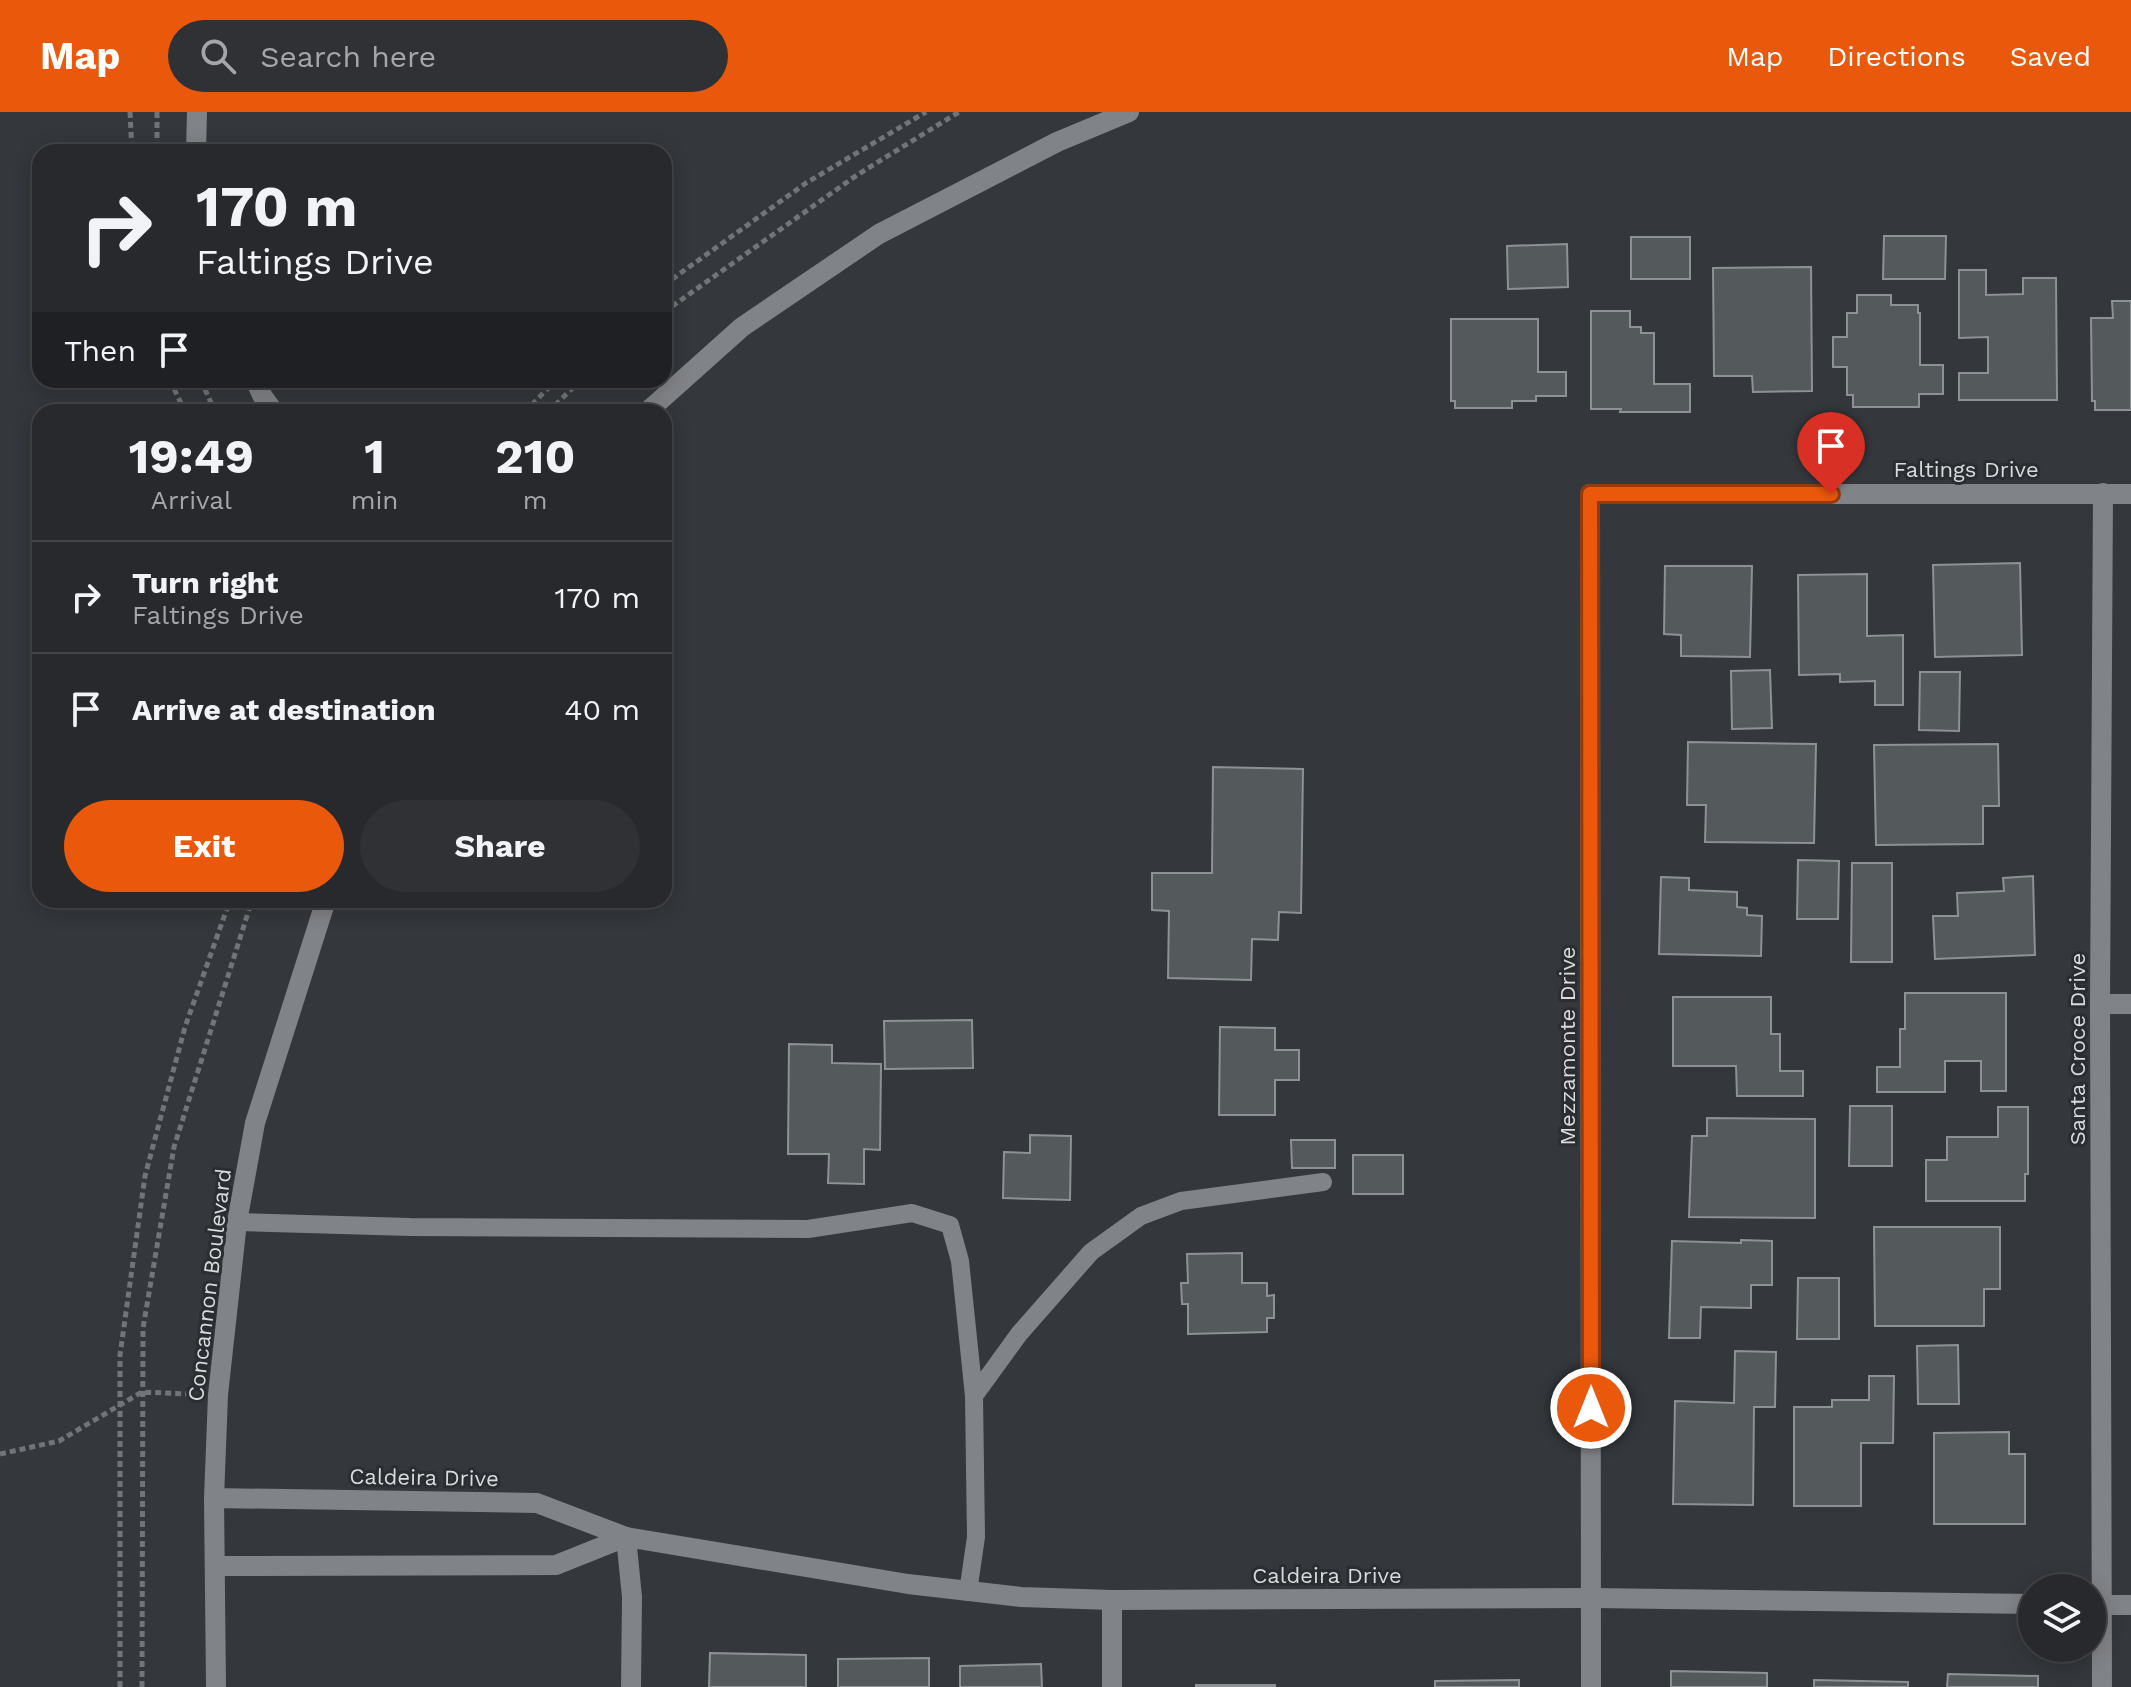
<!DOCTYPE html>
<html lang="en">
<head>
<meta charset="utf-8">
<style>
  body { margin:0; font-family:"Work Sans",sans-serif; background:#2f3134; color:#f1f3f6; height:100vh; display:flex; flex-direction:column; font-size:30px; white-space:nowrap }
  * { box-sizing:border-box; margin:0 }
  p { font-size:26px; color:#a4a6a9 }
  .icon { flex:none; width:44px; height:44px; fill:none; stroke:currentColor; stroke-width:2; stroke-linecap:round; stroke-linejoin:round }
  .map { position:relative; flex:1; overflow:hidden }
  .panel { position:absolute; left:32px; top:292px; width:640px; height:504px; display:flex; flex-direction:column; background:#27292c; border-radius:24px; box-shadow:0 4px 20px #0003,0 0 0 2px #434548 }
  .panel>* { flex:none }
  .hud { position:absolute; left:32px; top:32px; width:640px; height:244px; border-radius:24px; box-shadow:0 4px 20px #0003,0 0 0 2px #434548; background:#27292c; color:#f1f3f6; overflow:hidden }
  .controls { position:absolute; left:2018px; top:1462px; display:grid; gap:16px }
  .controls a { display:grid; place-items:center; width:88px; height:88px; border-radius:50%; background:#27292c; box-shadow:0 4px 20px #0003,0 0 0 2px #434548; font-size:40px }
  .pin { position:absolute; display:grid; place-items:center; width:68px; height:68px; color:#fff; margin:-82px -34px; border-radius:50% 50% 50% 0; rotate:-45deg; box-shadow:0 0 8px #0007 }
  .pin .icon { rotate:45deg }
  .me { position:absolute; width:88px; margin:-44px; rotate:0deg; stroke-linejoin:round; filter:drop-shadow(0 0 6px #0008) }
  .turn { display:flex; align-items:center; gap:28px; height:168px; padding:0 32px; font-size:36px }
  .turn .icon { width:104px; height:104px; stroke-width:2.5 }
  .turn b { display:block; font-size:56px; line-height:68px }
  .then { display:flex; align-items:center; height:76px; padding:0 32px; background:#0003; gap:16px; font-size:30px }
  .eta { display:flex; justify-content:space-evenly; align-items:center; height:136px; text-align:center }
  .eta b { font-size:48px; font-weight:700; line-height:56px }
  .button { display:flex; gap:16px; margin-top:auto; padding:16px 32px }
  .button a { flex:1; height:92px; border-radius:48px; background:#ea580c; color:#fff; font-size:32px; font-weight:700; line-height:92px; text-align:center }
  .button a+a { background:#2f3134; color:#f1f3f6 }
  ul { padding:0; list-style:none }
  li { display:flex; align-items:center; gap:24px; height:112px; padding:0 32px; border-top:2px solid #434548 }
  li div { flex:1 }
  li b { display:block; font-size:30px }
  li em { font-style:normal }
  header { display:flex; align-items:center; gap:48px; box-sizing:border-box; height:112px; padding:0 40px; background:#ea580c; color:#fff }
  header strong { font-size:38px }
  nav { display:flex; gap:44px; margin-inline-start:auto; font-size:28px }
  .search { width:560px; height:72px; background:#2f3134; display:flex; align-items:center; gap:20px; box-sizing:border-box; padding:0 28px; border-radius:44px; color:#a4a6a9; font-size:30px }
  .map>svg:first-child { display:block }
  .building { fill:#54595b; stroke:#8c9294; stroke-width:2 }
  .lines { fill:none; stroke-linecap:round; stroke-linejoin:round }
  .path { stroke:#727478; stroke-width:5; stroke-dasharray:6 4; stroke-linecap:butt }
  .lane { stroke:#808387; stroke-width:18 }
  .street { stroke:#808387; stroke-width:20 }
  .secondary { stroke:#808387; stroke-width:20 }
  .route-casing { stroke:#983908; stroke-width:20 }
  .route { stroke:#ea580c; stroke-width:14 }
  .labels { text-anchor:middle; stroke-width:6; stroke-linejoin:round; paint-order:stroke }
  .street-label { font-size:22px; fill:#d8dadc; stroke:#2a2d31 }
</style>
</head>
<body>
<header>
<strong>Map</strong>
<div class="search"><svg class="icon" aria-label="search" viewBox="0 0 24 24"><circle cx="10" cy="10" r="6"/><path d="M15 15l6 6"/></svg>Search here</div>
<nav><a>Map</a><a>Directions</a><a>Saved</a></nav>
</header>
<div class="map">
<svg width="2131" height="1575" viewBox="0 0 2131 1575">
  <rect width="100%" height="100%" fill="#34373b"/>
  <path class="building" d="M1884 124H1946L1945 167H1883Z
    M1631 125H1690V167H1631Z
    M1567 132 1568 175 1508 177 1507 134Z
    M1811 155 1812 279 1753 280 1752 264H1714L1713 156Z
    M1959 158H1986V183L2023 182V166H2056L2057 288H1959V261H1988V225L1959 226Z
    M1857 183H1891V193H1918V201H1920V253H1943V282H1919V295H1853V283H1847V255H1833V225H1847V201H1857Z
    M2112 189H2131V298H2095V289H2092L2091 206H2113Z
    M1591 199H1630V215H1641V221H1654V272H1690V300H1620L1621 297H1591Z
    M1451 207H1538V260H1566V284H1536V289H1512V296H1455V289H1451Z
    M2020 451 2022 543 1935 545 1933 453Z
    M1665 454H1752L1750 545 1681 544V523L1664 522Z
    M1867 462V524L1903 523V593H1875V569L1840 570V562L1799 563 1798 463Z
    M1770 558 1772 616 1732 617 1731 559Z
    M1920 560H1960L1959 619 1919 618Z
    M1688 630 1816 632 1814 731 1705 730 1706 693H1687Z
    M1998 632 1999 694H1983V732L1876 733 1874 633Z
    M1213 655 1303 657 1301 801 1279 800 1278 828 1252 827 1251 868 1168 866 1169 799 1152 798V761H1212Z
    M1798 748 1839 749 1838 807H1797Z
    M1852 751H1892V850H1851Z
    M2033 764 2035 843 1935 847 1933 804H1958L1957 781 2004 779 2003 766Z
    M1661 765 1689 766V778L1737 780V795L1747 796V803L1762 804 1761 844 1659 842Z
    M1905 881H2006V979H1981V949H1945V980H1877V955H1900V917H1905Z
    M1673 885H1771V922H1780V959H1803V984H1737L1736 954H1673Z
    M972 908 973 956 885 957 884 909Z
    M1220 915 1275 916V938H1299V968H1275V1003H1219Z
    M789 932 832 933V951L881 952 880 1038 864 1037V1072L828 1071 829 1042H788Z
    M1850 994H1892V1054H1849Z
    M1998 995H2028V1062H2025V1089H1926V1048H1947V1025H1998Z
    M1707 1006 1815 1007V1106L1689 1105 1692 1024H1707Z
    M1030 1023 1071 1024 1070 1088 1003 1086 1004 1040 1030 1041Z
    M1291 1028H1335V1056H1292Z
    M1353 1043H1403V1082H1353Z
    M1874 1115H2000V1177H1984V1214H1875Z
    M1741 1128 1772 1129V1173H1751V1196L1701 1195 1700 1226H1669L1672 1129 1741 1131Z
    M1242 1141V1171H1267V1184L1274 1183V1206H1267V1220L1188 1222V1192H1182L1181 1171H1188L1187 1142Z
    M1798 1166H1839V1227H1797Z
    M1958 1233 1959 1292H1918L1917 1234Z
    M1735 1239 1776 1240 1775 1295H1754L1753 1393 1673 1392 1675 1289 1734 1291Z
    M1869 1264H1894L1893 1331H1861V1394H1794V1295H1832V1288H1869Z
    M2009 1320V1342H2025V1412H1934V1321Z
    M710 1541 806 1543V1575H709Z
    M929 1546V1575H838V1547Z
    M1041 1552 1042 1575H960V1554Z
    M1671 1559 1767 1561V1575H1671Z
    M1948 1562 2038 1564V1575H1947Z
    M1519 1568V1575H1435V1569Z
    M1814 1568 1908 1570V1575H1814Z
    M1196 1573H1275V1575H1196Z"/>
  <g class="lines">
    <path class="path" d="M130 0 132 40
      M157 0V40
      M664 173 806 71 926 0
      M664 200 857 63 959 0
      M170 268 185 300
      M201 268 215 300
      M525 300 556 268
      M548 300 581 268
      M0 1342 59 1329 142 1280 189 1282
      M120 1575V1243L145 1064 185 915 230 788
      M142 1575 143 1216 174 1035 252 788"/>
    <path class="lane" d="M237 1110 410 1115 808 1117 912 1101 950 1113 960 1149 974 1284
      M968 1480 976 1425 974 1284 1019 1222 1091 1140 1141 1104 1181 1089 1323 1070"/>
    <path class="street" d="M196 40 197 0
      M255 268 263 285 274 300
      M2100 892H2131
      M626 1425 632 1485 631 1575
      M1112 1575V1488
      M1591 1575 1590 382H2131
      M2102 1575 2100 892 2103 381"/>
    <path class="secondary" d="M647 300 742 215 879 122 1057 30 1129 0
      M214 1386 537 1391 626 1425 908 1472 1021 1485 1112 1488 1592 1486 2032 1492
      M215 1454 556 1453 626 1425
      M2092 1493H2131
      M216 1575 214 1386 218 1283 237 1110 255 1011 326 788"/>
  </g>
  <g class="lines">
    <g class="route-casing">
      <path id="route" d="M1591 1296 1590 382H1831"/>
    </g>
    <use href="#route" class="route"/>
  </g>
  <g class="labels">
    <g class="street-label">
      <text x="1966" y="365">Faltings Drive</text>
      <text transform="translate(1567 934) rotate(-90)" y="8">Mezzamonte Drive</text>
      <text transform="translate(2077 937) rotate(-90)" y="8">Santa Croce Drive</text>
      <text transform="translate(209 1173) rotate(-83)" y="8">Concannon Boulevard</text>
      <text transform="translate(424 1365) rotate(1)" y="8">Caldeira Drive</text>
      <text x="1327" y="1471">Caldeira Drive</text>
    </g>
  </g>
</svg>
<div class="controls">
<a><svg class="icon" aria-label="layers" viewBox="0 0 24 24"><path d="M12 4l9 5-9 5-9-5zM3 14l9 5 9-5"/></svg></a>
</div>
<div class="pin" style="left:1831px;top:382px;background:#d93025"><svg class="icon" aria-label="arrive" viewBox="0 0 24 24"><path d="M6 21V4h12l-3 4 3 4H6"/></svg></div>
<svg class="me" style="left:1591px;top:1296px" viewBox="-20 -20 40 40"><circle r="17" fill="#ea580c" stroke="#fff" stroke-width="3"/><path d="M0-11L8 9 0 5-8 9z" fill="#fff"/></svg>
<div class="hud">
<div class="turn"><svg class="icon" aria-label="right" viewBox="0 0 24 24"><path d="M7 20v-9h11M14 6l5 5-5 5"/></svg><div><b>170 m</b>Faltings Drive</div></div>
<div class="then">Then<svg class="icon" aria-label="arrive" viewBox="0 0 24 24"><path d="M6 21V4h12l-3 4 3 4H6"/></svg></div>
</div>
<section class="panel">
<div class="eta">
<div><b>19:49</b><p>Arrival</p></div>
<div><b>1</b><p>min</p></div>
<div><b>210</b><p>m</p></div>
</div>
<ul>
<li><svg class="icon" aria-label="right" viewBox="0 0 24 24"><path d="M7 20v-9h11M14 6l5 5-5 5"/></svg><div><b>Turn right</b><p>Faltings Drive</p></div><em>170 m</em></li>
<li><svg class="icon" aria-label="arrive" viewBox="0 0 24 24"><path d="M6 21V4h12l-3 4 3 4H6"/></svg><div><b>Arrive at destination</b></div><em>40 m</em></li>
</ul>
<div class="button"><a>Exit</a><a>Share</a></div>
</section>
</div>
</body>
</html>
